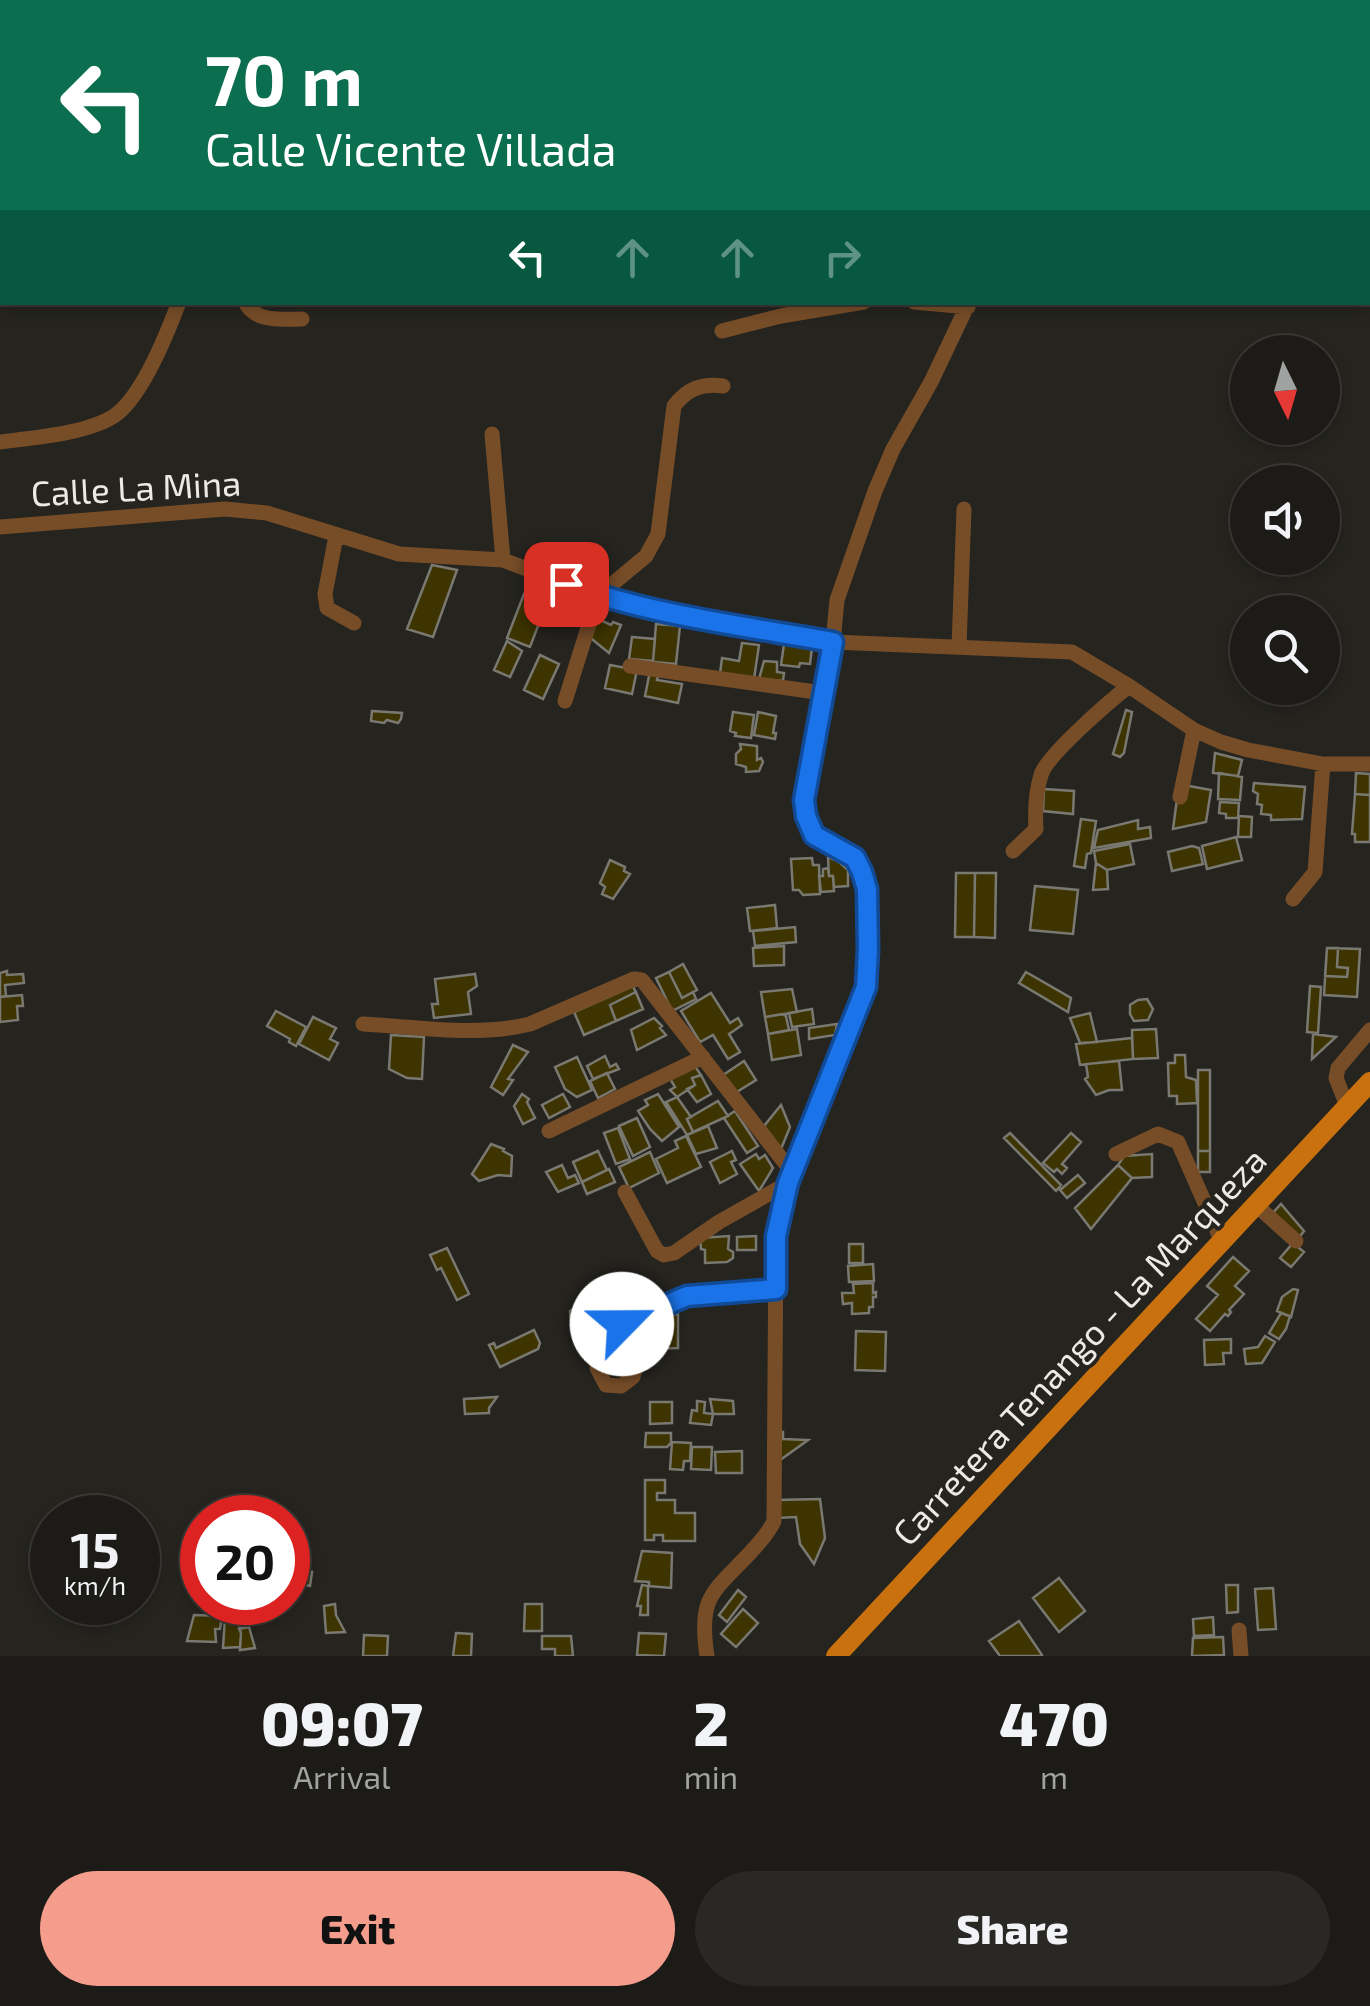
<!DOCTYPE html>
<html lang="en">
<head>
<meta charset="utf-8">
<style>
  body { margin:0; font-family:"Exo 2",sans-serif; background:#292824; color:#f1f3f6; height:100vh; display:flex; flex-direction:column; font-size:38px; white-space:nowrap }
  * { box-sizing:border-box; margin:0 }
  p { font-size:32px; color:#a0a1a1 }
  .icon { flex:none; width:55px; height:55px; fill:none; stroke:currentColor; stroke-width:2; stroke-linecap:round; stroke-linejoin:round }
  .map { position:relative; height:1656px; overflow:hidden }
  .sheet { display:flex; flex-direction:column; background:#1c1b17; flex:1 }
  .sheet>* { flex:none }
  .guide { position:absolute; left:0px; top:0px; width:1370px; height:305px; box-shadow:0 5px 15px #0003,0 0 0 2px #3a3936; background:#0b6e4f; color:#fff; overflow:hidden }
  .needle { width:65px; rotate:175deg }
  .buttons { position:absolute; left:1230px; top:335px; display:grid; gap:20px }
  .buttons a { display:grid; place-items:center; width:110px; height:110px; border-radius:50%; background:#1c1b17; box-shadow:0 5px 15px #0003,0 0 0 2px #3a3936; font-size:50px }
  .speed { position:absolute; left:30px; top:1495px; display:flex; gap:20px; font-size:50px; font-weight:700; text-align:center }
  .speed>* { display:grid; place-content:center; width:130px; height:130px; border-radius:50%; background:#1c1b17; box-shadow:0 5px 15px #0003,0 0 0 2px #3a3936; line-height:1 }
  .speed small { font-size:25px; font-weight:400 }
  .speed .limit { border:15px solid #d22; background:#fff; color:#111 }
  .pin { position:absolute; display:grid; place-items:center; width:85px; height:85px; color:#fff; margin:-42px; border-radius:20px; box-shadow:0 5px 15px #0006 }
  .me { position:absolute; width:110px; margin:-55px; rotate:67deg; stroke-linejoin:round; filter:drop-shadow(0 0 8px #0008) }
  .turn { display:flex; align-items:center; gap:35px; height:210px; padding:0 40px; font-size:45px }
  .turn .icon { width:130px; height:130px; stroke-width:2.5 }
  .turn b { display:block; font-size:70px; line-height:85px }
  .lanes { display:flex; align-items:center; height:95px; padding:0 40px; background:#0003; justify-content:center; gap:50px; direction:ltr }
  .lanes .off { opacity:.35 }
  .eta { display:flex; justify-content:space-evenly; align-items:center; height:170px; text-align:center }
  .eta b { font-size:60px; font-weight:800; line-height:70px }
  .cta { display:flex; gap:20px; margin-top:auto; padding:20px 40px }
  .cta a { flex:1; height:115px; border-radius:60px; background:#f59d8d; color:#111; font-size:40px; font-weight:800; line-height:115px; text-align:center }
  .cta a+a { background:#292824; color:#f1f3f6 }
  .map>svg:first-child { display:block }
  .building { fill:#3e3401; stroke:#797871; stroke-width:2.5 }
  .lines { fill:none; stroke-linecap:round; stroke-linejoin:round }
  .minor { stroke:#774d28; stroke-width:15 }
  .major { stroke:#c9710f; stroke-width:20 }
  .route-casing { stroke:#114b97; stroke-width:25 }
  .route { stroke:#1a73e8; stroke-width:18 }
  .labels { text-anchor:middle; stroke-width:8; stroke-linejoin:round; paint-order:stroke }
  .street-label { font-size:35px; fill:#ebeae6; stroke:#25241f }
</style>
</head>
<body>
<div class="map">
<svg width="1370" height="1656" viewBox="0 0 1370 1656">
  <rect width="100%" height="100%" fill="#25241f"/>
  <path class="building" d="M432 565 457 570 433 637 407 629Z
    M524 594 529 595 525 606 543 613 530 647 507 638Z
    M596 618 611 625 613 622 621 625 609 653 588 636Z
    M656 624 680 626 676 664 653 662Z
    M632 637 655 639 653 661 629 659Z
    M507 641 522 651 510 677 494 670Z
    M742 643 759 645 754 679 720 674 722 658 739 661Z
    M784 644 812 647 810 664 800 663 799 667 781 665Z
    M540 655 559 664 543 699 524 690Z
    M764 661 777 662V672L784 673 783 681 759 679Z
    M610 665 637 670 632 694 605 688Z
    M650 671 659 672 657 680 682 684 678 703 645 696Z
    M1126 710 1132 712 1124 753 1120 757 1113 754Z
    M372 711 402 713 401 719 398 723 387 720 384 723 371 721Z
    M733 712 754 715 751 738 735 736 736 733 730 731Z
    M758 712 776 716 773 733H776L775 739 754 735Z
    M740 744 757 746V760L761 758 763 762 759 771 746 772V767L736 764V754L741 749Z
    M1215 753 1242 760 1238 776 1213 773Z
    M1219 773 1242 777 1240 800 1218 799Z
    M1356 773 1370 774V795L1355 794Z
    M1254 783 1305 787 1302 819 1271 820V815L1261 814 1262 805 1257 804 1258 794 1253 791Z
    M1189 786 1211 790 1206 822 1173 829 1177 799Z
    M1044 789 1074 791 1073 814 1043 811Z
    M1355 794 1370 795V842H1355V834H1352Z
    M1220 802 1239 803 1238 818H1226V814L1219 813Z
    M1239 816 1252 817 1251 837H1238Z
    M1081 819 1096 821 1091 853 1087 854 1085 868 1074 866Z
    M1138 820V829L1150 827 1151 838 1094 848 1098 830Z
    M1236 837 1242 860 1207 869 1202 846Z
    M1130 844 1134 864 1107 870 1096 863 1094 851Z
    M1192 846 1199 848 1203 864 1172 871 1168 852Z
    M828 857 838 861 848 870V886L834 887 833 876H829Z
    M812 858 813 865H819L820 894 803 895 799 890H793L791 859Z
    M610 860 625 867 624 871 630 874 613 899 602 894 605 887 600 883Z
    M1096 863 1107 870 1108 889 1093 890Z
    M828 868 829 876H833L834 891 821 892 819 876H823V869Z
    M956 873H975L974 937H955Z
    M975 873H996L995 938 974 937Z
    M1035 886 1078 890 1073 934 1030 930Z
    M775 905 777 928 750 931 747 908Z
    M795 927 796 942 755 946 753 931Z
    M784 946V965L754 966 753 948Z
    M1327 948 1360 949 1357 997 1324 995Z
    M1327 948H1338L1337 967 1348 968 1347 977 1325 976Z
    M683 964 697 990 682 998 669 972Z
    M7 971V975L23 974 24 983 5 985 6 996 0 997V973Z
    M669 972 682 998 693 992 696 999 672 1011 656 978Z
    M1026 972 1071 998 1068 1012 1019 983Z
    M475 974 477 986 468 992 471 1014 434 1018 432 1004H438L435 979Z
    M633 986 643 1009 584 1035 574 1012Z
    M1310 986 1321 987 1318 1033 1307 1032Z
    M792 989 797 1012 765 1017 761 992Z
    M636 992 643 1009 616 1021 610 1005Z
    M711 993 730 1023 738 1018 742 1025 729 1034 740 1052 728 1059 713 1035 700 1042 681 1011Z
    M22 995 23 1006H17L18 1020 0 1022V997Z
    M1147 999 1153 1009 1148 1020 1134 1021 1130 1014V1005L1138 1000Z
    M812 1009 814 1024 792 1027 789 1013Z
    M276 1011 306 1027 296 1046 289 1042 290 1039 267 1026Z
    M1090 1013 1097 1042 1080 1043 1070 1018Z
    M782 1014 786 1016 789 1030 768 1034 765 1017Z
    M313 1017 336 1028 330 1039 338 1043 329 1060 299 1044Z
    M654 1018 662 1026 660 1028 666 1035 637 1050 631 1030Z
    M837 1024 835 1035 809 1039V1028Z
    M797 1029 801 1055 772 1060 768 1034Z
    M1156 1029 1158 1058 1133 1059 1132 1030Z
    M1313 1034 1336 1037 1312 1059Z
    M391 1035 424 1037 422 1079 407 1078 389 1069Z
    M1132 1038 1133 1059 1080 1065 1076 1044Z
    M513 1045 528 1052 508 1079 513 1080 503 1095 491 1087Z
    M1175 1055H1185L1186 1077 1196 1080 1197 1103 1177 1104V1096H1169L1168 1063H1175Z
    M605 1056 610 1067 616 1064 619 1069 593 1079 587 1066Z
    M577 1057 592 1090 577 1097 565 1089 555 1067Z
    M744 1061 756 1080 735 1093 723 1075Z
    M1119 1061 1122 1090H1109L1096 1095 1085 1079 1088 1077 1086 1064Z
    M694 1065 701 1075 692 1078 695 1085 677 1097 670 1090 675 1087 669 1077Z
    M1198 1070H1210V1151H1198Z
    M607 1073 615 1089 598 1098 590 1081Z
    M701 1075 711 1094 697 1102 687 1089 695 1085 692 1078Z
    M522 1094 529 1099 527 1102 535 1118 523 1124 514 1106Z
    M563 1094 570 1107 549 1118 542 1105Z
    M658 1094 679 1127 662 1141 650 1129 638 1111 648 1105 645 1100Z
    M677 1097 691 1117 687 1119 693 1132 687 1135 666 1102Z
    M718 1101 728 1116 693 1132 687 1119Z
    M781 1105 790 1127 781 1149 764 1126Z
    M735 1111 758 1146 747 1153 724 1118Z
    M637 1118 650 1147 633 1156 619 1126Z
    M708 1126 717 1148 696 1154 687 1135Z
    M618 1128 630 1159 616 1164 604 1133Z
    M1010 1133 1061 1185 1056 1191 1004 1138Z
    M1071 1133 1081 1142 1062 1164 1067 1168 1062 1174 1057 1169 1054 1172 1043 1163Z
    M686 1136 701 1167 667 1183 656 1159 678 1148 675 1141Z
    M491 1144 504 1149 503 1151 512 1156 511 1176 498 1175 479 1181 472 1174Z
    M598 1151 607 1170 582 1182 573 1162Z
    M732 1151 736 1160 731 1162 737 1174 720 1183 710 1162Z
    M1198 1151H1210V1172H1198Z
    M650 1152 659 1173 629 1188 619 1167Z
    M756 1154 759 1159 765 1155 773 1168 759 1191 740 1164Z
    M1152 1154V1177L1132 1178 1118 1165 1124 1156Z
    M562 1165 568 1178 575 1175 579 1183 558 1192 546 1172Z
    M1118 1165 1132 1178 1091 1229 1075 1208Z
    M609 1169 615 1182 587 1194 582 1182Z
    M1078 1175 1085 1183 1067 1198 1060 1190Z
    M1281 1204 1304 1231 1298 1239 1271 1215Z
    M729 1236 728 1249 733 1252V1258L727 1262 705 1263V1250L701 1249 700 1238Z
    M756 1236V1250H737V1237Z
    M1293 1243 1304 1252 1291 1267 1280 1258Z
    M849 1244H863V1263H849Z
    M447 1248 469 1294 457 1300 441 1268 437 1270 430 1255Z
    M1233 1257 1249 1271 1235 1286 1244 1294 1229 1310 1231 1312 1228 1316 1225 1314 1210 1331 1196 1319 1218 1295 1207 1286Z
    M873 1264 874 1281 849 1282 848 1266Z
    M873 1283V1293L876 1292V1297H873V1307H869V1313L852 1314V1303L843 1304 842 1293H854L853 1284Z
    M1293 1289 1298 1290 1291 1317 1277 1311 1282 1297Z
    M581 1305 583 1329 571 1330 570 1311Z
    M1281 1313 1290 1316 1286 1329 1279 1339 1269 1333Z
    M678 1314V1348L651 1349 650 1315Z
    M534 1330 540 1343 538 1349 500 1367 489 1345 494 1343 496 1348Z
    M856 1331 886 1332 885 1371 855 1370Z
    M1265 1336 1275 1342 1262 1363 1246 1364 1244 1349 1258 1347Z
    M1231 1339V1353H1223L1224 1364 1205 1365 1204 1340Z
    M628 1345 629 1361 610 1363 609 1347Z
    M497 1397 489 1408V1413L465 1414 464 1399Z
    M710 1399 733 1401 734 1414H713Z
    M697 1401 705 1402 704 1413 713 1414 711 1425 690 1423 692 1410 697 1411Z
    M650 1402H672V1423L650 1424Z
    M777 1432H783V1439L808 1440 776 1463Z
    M646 1433H671V1443L667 1447H645Z
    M672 1442 691 1443 690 1461H684L683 1470 670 1469Z
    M692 1447H712L711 1470 691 1469Z
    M742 1451V1473H716L715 1452Z
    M645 1480H665V1493H657V1500H675V1513H695V1541H663V1535H654V1540H645Z
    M820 1499 825 1538 814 1564 800 1544 796 1517 777 1518 776 1500Z
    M642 1551 672 1553 671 1588 649 1586V1582L635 1581Z
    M288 1570 312 1572 310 1586 292 1582 288 1588Z
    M1059 1578 1085 1611 1059 1632 1033 1598Z
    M642 1585 648 1586V1615H640L641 1606H637Z
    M1226 1585H1238V1612L1227 1613Z
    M1273 1588 1276 1629 1258 1630 1255 1589Z
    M738 1590 746 1597 727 1622 719 1615Z
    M335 1604 336 1615 345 1632 326 1633 324 1606Z
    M525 1604H542V1631H524Z
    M743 1609 758 1623 736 1647 721 1634Z
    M194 1615 222 1616 220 1629H215L216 1642 187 1641Z
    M225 1617 238 1619 241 1633 240 1647 223 1648Z
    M1213 1617 1214 1635 1194 1636 1193 1619Z
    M1019 1621 1042 1655 1041 1656H1000L989 1641Z
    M249 1627 255 1648 240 1650 241 1633 239 1629Z
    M456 1633 472 1634 471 1656H453Z
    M639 1633 666 1634 664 1656 637 1655Z
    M364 1635 388 1636 387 1656H363Z
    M542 1636H571L573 1656H555V1649H542Z
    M1223 1637 1224 1655 1192 1656 1193 1638Z"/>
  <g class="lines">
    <path class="minor" d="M702 0V2
      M1325 0 1332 2
      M451 2 455 0
      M530 2 532 0
      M1139 2V0
      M1368 12H1370
      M0 174 2 173
      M245 302C256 323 281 319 302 319
      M914 302 968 307
      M722 331 781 316 864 302
      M492 434 503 560
      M0 442C32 438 86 434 114 416 141 398 167 334 179 302
      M0 527 225 509 267 513 399 554 503 560 598 596 666 612 833 642 1072 652 1129 686 1194 730 1221 742 1248 750 1323 764H1370
      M336 536 325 594 327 608 354 623
      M959 647 964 509
      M630 666 823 693
      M565 701 598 596 646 556 658 534 674 406C687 389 701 383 723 386
      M1180 797 1194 730
      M1013 851 1036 829C1035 812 1036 791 1041 775 1046 756 1111 700 1129 686
      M1293 899 1315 872 1323 764
      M363 1024C417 1027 477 1037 530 1024L634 979 642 980 792 1172
      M1347 1106 1336 1078 1338 1068 1370 1030
      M549 1131 703 1057
      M1116 1154 1158 1134 1178 1142 1222 1242
      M625 1192 657 1251 664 1255 674 1253 719 1222 788 1183
      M1256 1205 1296 1241
      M647 1314 633 1377 621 1386 606 1385 597 1368 599 1353 622 1323 687 1296 776 1289
      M1239 1630 1241 1656
      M707 1656C698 1597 712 1593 750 1553 759 1543 768 1534 774 1521L776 1236 792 1172 866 987 869 951 867 889 862 872 855 858 815 835 806 816 804 800 833 642 837 600 875 491 893 449 931 382 969 302"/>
    <path class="major" d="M836 1656 1370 1082"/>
  </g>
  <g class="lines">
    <g class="route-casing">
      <path id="route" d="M566 584C651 615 744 626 833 642L804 800 806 816 814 835 855 858 862 872 867 889 868 950 866 987 788 1183 776 1236V1289L687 1296 622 1324"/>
    </g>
    <use href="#route" class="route"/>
  </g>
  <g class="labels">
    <g class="street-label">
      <text transform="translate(136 489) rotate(-3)" y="12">Calle La Mina</text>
      <text transform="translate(1080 1347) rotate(-47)" y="12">Carretera Tenango - La Marqueza</text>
    </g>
  </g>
</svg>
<div class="buttons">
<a><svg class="needle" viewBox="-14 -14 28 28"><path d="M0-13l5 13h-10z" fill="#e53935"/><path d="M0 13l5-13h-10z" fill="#a0a1a1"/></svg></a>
<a><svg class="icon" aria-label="sound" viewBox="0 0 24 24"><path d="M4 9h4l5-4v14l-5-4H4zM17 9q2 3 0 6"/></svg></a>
<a><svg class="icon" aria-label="search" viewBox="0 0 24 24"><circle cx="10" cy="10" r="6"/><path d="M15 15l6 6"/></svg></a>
</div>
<div class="speed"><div>15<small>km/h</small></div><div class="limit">20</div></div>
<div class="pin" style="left:566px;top:584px;background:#d93025"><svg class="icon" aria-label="arrive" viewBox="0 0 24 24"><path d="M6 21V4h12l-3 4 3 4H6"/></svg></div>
<svg class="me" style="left:622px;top:1324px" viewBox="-20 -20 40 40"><circle r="19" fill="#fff"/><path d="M0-13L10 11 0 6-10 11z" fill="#1a73e8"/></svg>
<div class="guide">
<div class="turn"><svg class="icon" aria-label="left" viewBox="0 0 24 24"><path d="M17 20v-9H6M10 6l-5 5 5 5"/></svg><div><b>70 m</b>Calle Vicente Villada</div></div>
<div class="lanes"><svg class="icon" aria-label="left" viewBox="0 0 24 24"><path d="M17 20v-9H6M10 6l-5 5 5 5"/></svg><svg class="icon off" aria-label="ahead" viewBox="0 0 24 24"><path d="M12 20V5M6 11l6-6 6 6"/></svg><svg class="icon off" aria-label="ahead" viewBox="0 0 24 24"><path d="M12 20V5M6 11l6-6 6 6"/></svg><svg class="icon off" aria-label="right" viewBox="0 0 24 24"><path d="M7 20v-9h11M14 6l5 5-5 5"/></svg></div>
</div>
</div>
<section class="sheet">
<div class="eta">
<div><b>09:07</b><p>Arrival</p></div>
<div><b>2</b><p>min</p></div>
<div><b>470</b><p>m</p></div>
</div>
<div class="cta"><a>Exit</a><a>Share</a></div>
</section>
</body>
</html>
